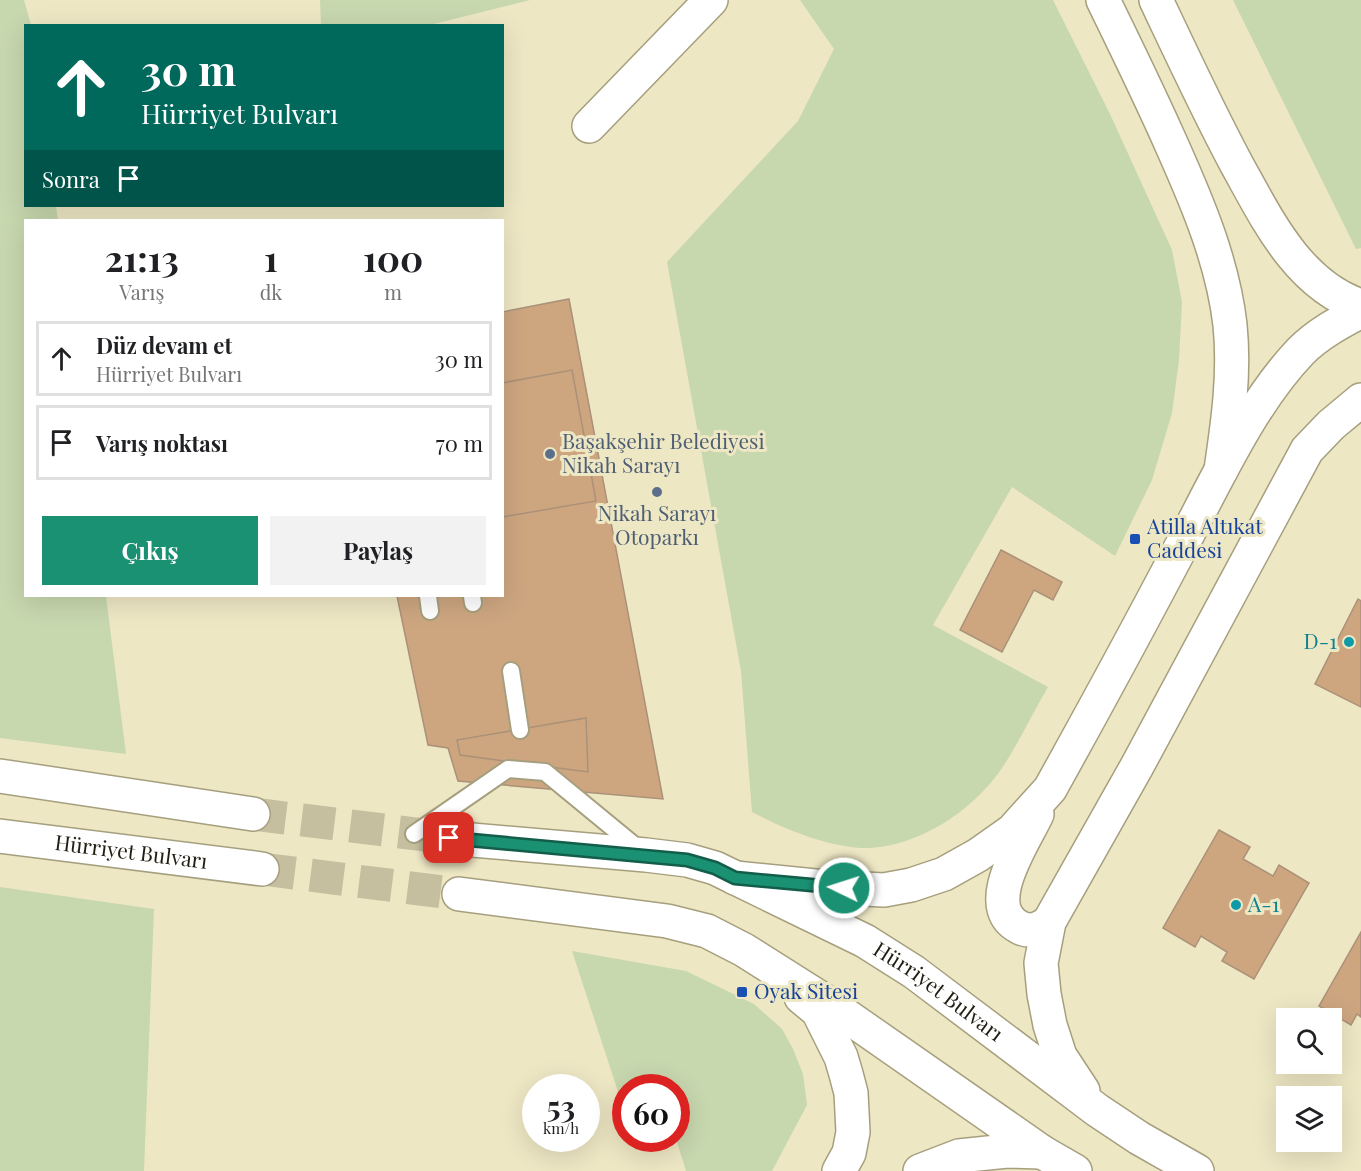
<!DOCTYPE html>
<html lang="tr">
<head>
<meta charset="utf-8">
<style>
  body { margin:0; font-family:"Playfair Display",serif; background:#f2f2f2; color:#202124; height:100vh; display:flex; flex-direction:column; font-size:22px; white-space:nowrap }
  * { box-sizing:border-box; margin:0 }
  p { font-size:20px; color:#757577 }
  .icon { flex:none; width:33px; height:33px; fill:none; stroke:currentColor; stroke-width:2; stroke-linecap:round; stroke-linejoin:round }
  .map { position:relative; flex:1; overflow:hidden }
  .panel { position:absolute; left:24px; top:219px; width:480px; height:378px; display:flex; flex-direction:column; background:#fff; border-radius:0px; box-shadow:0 6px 24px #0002 }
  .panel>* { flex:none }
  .hud { position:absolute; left:24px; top:24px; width:480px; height:183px; border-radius:0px; box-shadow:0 6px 24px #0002; background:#00695c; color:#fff; overflow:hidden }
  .buttons { position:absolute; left:1276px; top:1008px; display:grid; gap:12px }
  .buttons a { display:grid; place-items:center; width:66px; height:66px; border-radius:0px; background:#fff; box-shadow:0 6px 24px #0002; font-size:30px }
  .speed { position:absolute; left:522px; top:1074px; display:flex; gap:12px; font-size:30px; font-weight:700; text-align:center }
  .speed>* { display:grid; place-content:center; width:78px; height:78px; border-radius:50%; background:#fff; box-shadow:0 6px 24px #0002; line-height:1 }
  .speed small { font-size:15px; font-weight:400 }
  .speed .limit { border:9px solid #d22; background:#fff; color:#111 }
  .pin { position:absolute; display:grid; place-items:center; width:51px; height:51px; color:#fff; margin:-26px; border-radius:12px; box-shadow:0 3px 9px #0006 }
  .me { position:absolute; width:66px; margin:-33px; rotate:274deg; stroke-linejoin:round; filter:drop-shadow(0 0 4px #0008) }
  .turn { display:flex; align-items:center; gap:21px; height:126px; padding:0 18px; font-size:27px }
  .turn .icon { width:78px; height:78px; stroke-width:2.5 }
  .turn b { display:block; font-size:42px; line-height:51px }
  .then { display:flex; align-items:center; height:57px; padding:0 18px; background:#0003; gap:12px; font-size:22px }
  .eta { display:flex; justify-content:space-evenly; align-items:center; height:102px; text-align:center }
  .eta b { font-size:36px; font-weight:700; line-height:42px }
  .cta { display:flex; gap:12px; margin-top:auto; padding:12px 18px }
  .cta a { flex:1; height:69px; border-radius:0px; background:#1b9174; color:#fff; font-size:24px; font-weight:700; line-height:69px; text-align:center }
  .cta a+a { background:#f2f2f2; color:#202124 }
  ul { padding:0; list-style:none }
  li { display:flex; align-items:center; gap:18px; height:75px; margin:0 12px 9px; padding:0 6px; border:3px solid #e0e0e0; border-radius:0px }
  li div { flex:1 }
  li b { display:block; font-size:22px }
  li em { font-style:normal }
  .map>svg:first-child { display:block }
  .green { fill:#c7d7ae }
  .building { fill:#cda680; stroke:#aa9178; stroke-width:1.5 }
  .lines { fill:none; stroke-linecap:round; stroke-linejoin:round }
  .primary-tunnel { stroke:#c5bfa0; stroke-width:33; stroke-dasharray:33 16; stroke-linecap:butt }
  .service-casing { stroke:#a69f7e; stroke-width:20 }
  .minor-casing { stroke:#a69f7e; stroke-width:36 }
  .tertiary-casing { stroke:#a69f7e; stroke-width:36 }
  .primary-casing { stroke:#a69f7e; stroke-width:36 }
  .service { stroke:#fff; stroke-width:16 }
  .minor { stroke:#fff; stroke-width:33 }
  .tertiary { stroke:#fff; stroke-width:33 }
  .primary { stroke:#fff; stroke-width:33 }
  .route-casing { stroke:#125e4b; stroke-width:15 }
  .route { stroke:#1b9174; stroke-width:10 }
  .service-dot { fill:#5c6f8a; stroke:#eee7c4; stroke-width:2 }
  .transit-dot { fill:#1a4fb4; stroke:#eee7c4; stroke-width:2 }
  .culture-dot { fill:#0f9aa8; stroke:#eee7c4; stroke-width:2 }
  .labels { text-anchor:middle; stroke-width:6; stroke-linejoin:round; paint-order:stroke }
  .service-label { font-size:21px; fill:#4e5e75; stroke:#eee7c4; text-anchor:start }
  .transit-label { font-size:21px; fill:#164399; stroke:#eee7c4; text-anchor:start }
  .culture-label { font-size:21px; fill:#0d838f; stroke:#eee7c4; text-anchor:end }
  .street-label { font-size:21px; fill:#211e12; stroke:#eee7c4 }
</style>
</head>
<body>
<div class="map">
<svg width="1361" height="1171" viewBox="0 0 1361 1171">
  <rect width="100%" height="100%" fill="#eee7c4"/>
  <path class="green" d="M0 0H24L31 25 26 26V206H56L58 220H26V596H106L126 754 0 738Z
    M320 0H530L430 25H321Z
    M800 0H1053L1110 114 1172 250 1182 302 1179 360 1172 413 1152 480 1115 556 1012 487 933 625 1048 687C1032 714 1018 745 1000 771 971 811 921 845 870 848 833 849 784 829 752 812L741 671 667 262 798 121 834 49Z
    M1233 0H1361V248L1356 249Z
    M0 887 154 909 144 1171H0Z
    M572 951 686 971 754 1004 782 1029 793 1049 803 1074 807 1105 772 1171H686L676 1139V1088H626L625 1113Z"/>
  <path class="building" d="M569 299 663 799 458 781 448 748 428 745 397 596H502V312Z
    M572 370 596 501 502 517V383Z
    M1001 550 1062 582 1053 600 1034 590 1002 652 960 630Z
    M1358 599 1361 601V707L1315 684Z
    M586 718 588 772 460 755 457 740Z
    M1219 830 1250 847 1243 859 1273 876 1279 865 1309 883 1254 979 1222 961 1227 952 1201 936 1195 947 1163 928Z
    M1361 932V1017L1357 1014 1351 1025 1319 1006Z"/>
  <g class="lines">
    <path class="primary-tunnel" d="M253 814 449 838
      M262 869 459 894"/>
    <g class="service-casing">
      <path id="service" d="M428 596 430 611
        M472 596 473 603
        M511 671 520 730
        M414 834 508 769 545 772 641 851"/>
    </g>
    <g class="minor-casing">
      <path id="minor" d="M589 126 711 0"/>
    </g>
    <g class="tertiary-casing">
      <path id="tertiary" d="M1103 0C1127 49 1151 98 1173 148 1198 204 1223 263 1230 325 1235 374 1228 422 1221 470
        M1156 0C1182 55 1208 111 1237 165 1267 219 1298 285 1361 306"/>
    </g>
    <g class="primary-casing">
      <g id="primary">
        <path d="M0 776 253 814"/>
        <path d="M1037 814C1024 842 979 906 1019 927 1029 933 1040 929 1049 922"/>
        <path id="s1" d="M0 836 262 869"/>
        <path id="s2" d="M449 838 646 855 687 860 715 868 865 941 914 972 1097 1110 1139 1138 1197 1171"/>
        <path d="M735 878 825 887 884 890 911 885 944 874 978 855 1012 831 1050 789C1095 708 1139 627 1182 545 1216 481 1251 403 1301 351 1318 334 1340 322 1361 311"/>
        <path d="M459 894 667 921 707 931 744 950 831 1005 1042 1152 1075 1171"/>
        <path d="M801 997 818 1011 841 1057 846 1074 851 1093 853 1132 849 1153 839 1171"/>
        <path d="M1083 1091 1060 1056 1050 1025 1044 994 1041 963 1049 922 1136 768 1307 450 1331 425 1361 400"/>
        <path d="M920 1171 959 1156 1007 1151 1042 1152"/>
      </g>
    </g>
    <use href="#service" class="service"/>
    <use href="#minor" class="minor"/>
    <use href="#tertiary" class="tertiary"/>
    <use href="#primary" class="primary"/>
  </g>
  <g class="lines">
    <g class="route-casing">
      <path id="route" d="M449 838 687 860 715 868 735 878 844 888"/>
    </g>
    <use href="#route" class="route"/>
  </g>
  <g class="service-dot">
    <circle cx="550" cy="454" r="6"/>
    <circle cx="657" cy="492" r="6"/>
  </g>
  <g class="transit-dot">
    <rect x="1129" y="533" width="12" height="12" rx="3"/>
    <rect x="736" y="986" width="12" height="12" rx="3"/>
  </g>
  <g class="culture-dot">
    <circle cx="1349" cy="642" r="6"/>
    <circle cx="1236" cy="905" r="6"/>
  </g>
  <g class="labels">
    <g class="service-label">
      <text x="562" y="449">Başakşehir Belediyesi<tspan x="562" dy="24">Nikah Sarayı</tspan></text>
      <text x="657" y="521" text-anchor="middle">Nikah Sarayı<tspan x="657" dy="24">Otoparkı</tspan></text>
    </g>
    <g class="transit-label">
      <text x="1147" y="534">Atilla Altıkat<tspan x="1147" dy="24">Caddesi</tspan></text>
      <text x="754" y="999">Oyak Sitesi</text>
    </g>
    <g class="culture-label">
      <text x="1337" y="649">D-1</text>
      <text x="1248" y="912" text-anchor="start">A-1</text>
    </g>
    <g class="street-label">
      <text dy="7" stroke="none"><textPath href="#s1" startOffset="132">Hürriyet Bulvarı</textPath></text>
      <text dy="7" stroke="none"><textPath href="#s2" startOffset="524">Hürriyet Bulvarı</textPath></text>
    </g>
  </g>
</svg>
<div class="buttons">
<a><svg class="icon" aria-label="search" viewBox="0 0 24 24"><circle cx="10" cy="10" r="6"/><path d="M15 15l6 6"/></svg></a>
<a><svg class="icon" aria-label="layers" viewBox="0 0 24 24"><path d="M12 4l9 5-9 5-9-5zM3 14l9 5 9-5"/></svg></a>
</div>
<div class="speed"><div>53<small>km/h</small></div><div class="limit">60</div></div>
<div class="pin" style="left:449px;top:838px;background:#d93025"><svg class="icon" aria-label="arrive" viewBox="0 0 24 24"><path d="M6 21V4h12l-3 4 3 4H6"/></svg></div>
<svg class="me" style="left:844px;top:888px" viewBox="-20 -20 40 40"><circle r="17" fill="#1b9174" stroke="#fff" stroke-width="3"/><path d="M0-11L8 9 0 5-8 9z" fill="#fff"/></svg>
<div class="hud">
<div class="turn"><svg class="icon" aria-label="ahead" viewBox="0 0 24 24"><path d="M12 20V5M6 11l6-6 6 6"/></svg><div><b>30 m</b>Hürriyet Bulvarı</div></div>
<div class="then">Sonra<svg class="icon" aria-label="arrive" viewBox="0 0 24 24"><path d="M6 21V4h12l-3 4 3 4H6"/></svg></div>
</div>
<section class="panel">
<div class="eta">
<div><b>21:13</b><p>Varış</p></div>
<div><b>1</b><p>dk</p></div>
<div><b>100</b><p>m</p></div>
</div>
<ul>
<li><svg class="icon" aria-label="ahead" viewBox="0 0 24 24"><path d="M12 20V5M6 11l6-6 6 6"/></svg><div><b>Düz devam et</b><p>Hürriyet Bulvarı</p></div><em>30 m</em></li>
<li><svg class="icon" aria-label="arrive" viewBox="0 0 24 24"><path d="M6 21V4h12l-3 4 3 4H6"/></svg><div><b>Varış noktası</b></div><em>70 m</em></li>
</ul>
<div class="cta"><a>Çıkış</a><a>Paylaş</a></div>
</section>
</div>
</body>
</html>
